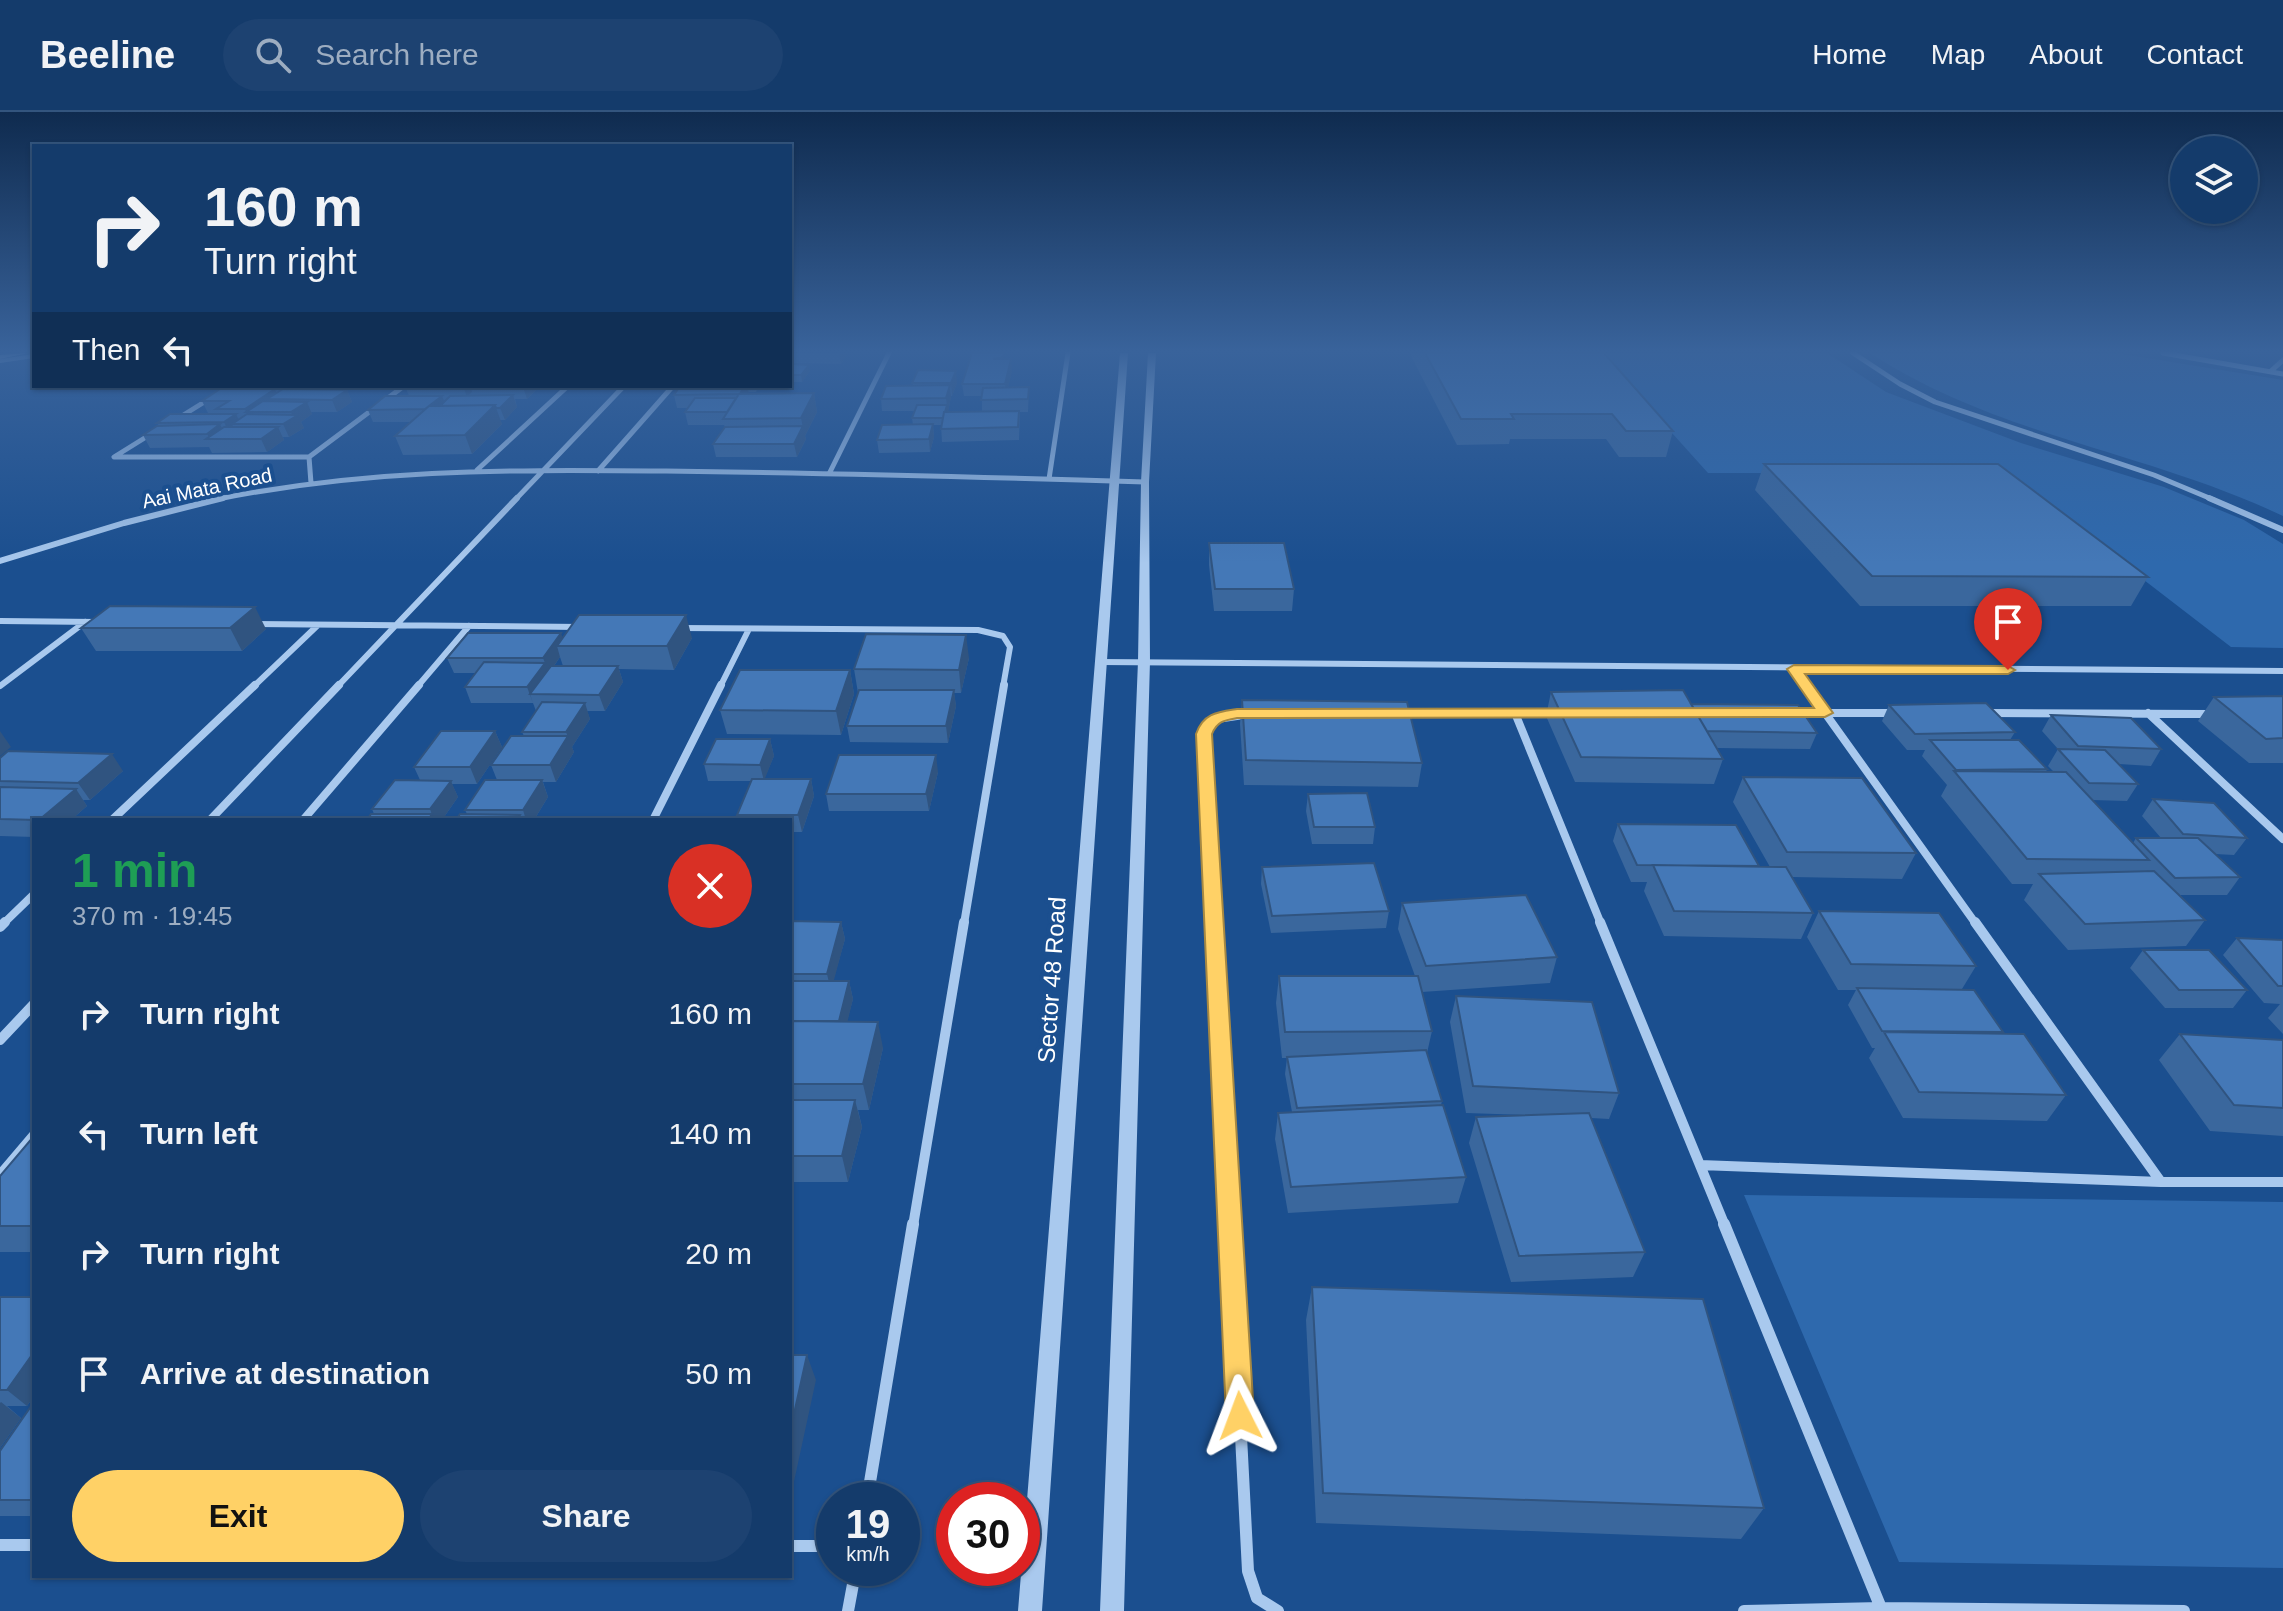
<!DOCTYPE html>
<html lang="en">
<head>
<meta charset="utf-8">
<style>
  body { margin:0; font-family:Helvetica,sans-serif; background:#1d4271; color:#f1f3f6; height:100vh; display:flex; flex-direction:column; font-size:30px; white-space:nowrap }
  * { box-sizing:border-box; margin:0 }
  p { font-size:26px; color:#9dadc1 }
  .icon { flex:none; width:44px; height:44px; fill:none; stroke:currentColor; stroke-width:2; stroke-linecap:round; stroke-linejoin:round }
  .map { position:relative; flex:1; overflow:hidden }
  .drawer { position:absolute; left:32px; top:706px; width:760px; height:760px; display:flex; flex-direction:column; background:#143b6b; border-radius:0px; box-shadow:0 2px 6px #0004,0 0 0 2px #33557e }
  .drawer>* { flex:none }
  .top-card { position:absolute; left:32px; top:32px; width:760px; height:244px; border-radius:0px; box-shadow:0 2px 6px #0004,0 0 0 2px #33557e; background:#143b6b; color:#f1f3f6; overflow:hidden }
  .tools { position:absolute; left:2170px; top:24px; display:grid; gap:16px }
  .tools a { display:grid; place-items:center; width:88px; height:88px; border-radius:50%; background:#143b6b; box-shadow:0 2px 6px #0004,0 0 0 2px #33557e; font-size:40px }
  .speed { position:absolute; left:816px; top:1370px; display:flex; gap:16px; font-size:40px; font-weight:700; text-align:center }
  .speed>* { display:grid; place-content:center; width:104px; height:104px; border-radius:50%; background:#143b6b; box-shadow:0 2px 6px #0004,0 0 0 2px #33557e; line-height:1 }
  .speed small { font-size:20px; font-weight:400 }
  .speed .limit { border:12px solid #d22; background:#fff; color:#111 }
  .pin { position:absolute; display:grid; place-items:center; width:68px; height:68px; color:#fff; margin:-82px -34px; border-radius:50% 50% 50% 0; rotate:-45deg; box-shadow:0 0 8px #0007 }
  .pin .icon { rotate:45deg }
  .me { position:absolute; width:88px; margin:-44px; rotate:357deg; stroke-linejoin:round; filter:drop-shadow(0 0 6px #0008) }
  .turn { display:flex; align-items:center; gap:28px; height:168px; padding:0 40px; font-size:36px }
  .turn .icon { width:104px; height:104px; stroke-width:2.5 }
  .turn b { display:block; font-size:56px; line-height:68px }
  .then { display:flex; align-items:center; height:76px; padding:0 40px; background:#0003; gap:16px; font-size:30px }
  .round { display:grid; place-items:center; flex:none; width:84px; height:84px; border-radius:42px; background:#1d4271 }
  .summary { display:flex; align-items:center; justify-content:space-between; height:136px; padding:0 40px }
  h1 { font-size:48px; font-weight:800; line-height:60px; color:#1e9e55 }
  .primary-button { display:flex; gap:16px; margin-top:auto; padding:16px 40px }
  .primary-button a { flex:1; height:92px; border-radius:48px; background:#ffd166; color:#111; font-size:32px; font-weight:800; line-height:92px; text-align:center }
  .primary-button a+a { background:#1d4271; color:#f1f3f6 }
  ul { padding:0; list-style:none }
  li { display:flex; align-items:center; gap:24px; height:120px; padding:0 40px }
  li div { flex:1 }
  li b { display:block; font-size:30px }
  li em { font-style:normal }
  header { display:flex; align-items:center; gap:48px; box-sizing:border-box; height:112px; padding:0 40px; background:#143b6b; border-bottom:2px solid #33557e }
  header strong { font-size:38px }
  nav { display:flex; gap:44px; margin-inline-start:auto; font-size:28px }
  .search { width:560px; height:72px; background:#1d4271; display:flex; align-items:center; gap:20px; box-sizing:border-box; padding:0 28px; border-radius:44px; color:#9dadc1; font-size:30px }
  .map>svg:first-child { display:block }
  .green { fill:#2e69ad }
  .lines { fill:none; stroke-linecap:round; stroke-linejoin:round }
  .minor-far4 { stroke:#a9c9ee; stroke-width:5 }
  .minor-far3 { stroke:#a9c9ee; stroke-width:6 }
  .minor-far2 { stroke:#a9c9ee; stroke-width:8 }
  .minor-far1 { stroke:#a9c9ee; stroke-width:10 }
  .minor { stroke:#a9c9ee; stroke-width:12 }
  .tertiary { fill:#a9c9ee; fill-rule:evenodd }
  .secondary { fill:#d6e6fa; fill-rule:evenodd }
  .wall { fill:#3a679d; fill-rule:evenodd }
  .shaded-wall { fill:#305480 }
  .building { fill:#4478b7; stroke:#305480; stroke-width:2 }
  .route { fill:#ffd166; stroke:#a68842; stroke-width:2 }
  .labels { text-anchor:middle; stroke-width:8; stroke-linejoin:round; paint-order:stroke }
  .far-street-label { font-size:20px; fill:#fff; stroke:#1b4f8f }
  .street-label { font-size:24px; fill:#fff; stroke:#1b4f8f }
</style>
</head>
<body>
<header>
<strong>Beeline</strong>
<div class="search"><svg class="icon" aria-label="search" viewBox="0 0 24 24"><circle cx="10" cy="10" r="6"/><path d="M15 15l6 6"/></svg>Search here</div>
<nav><a>Home</a><a>Map</a><a>About</a><a>Contact</a></nav>
</header>
<div class="map">
<svg width="2283" height="1499" viewBox="0 0 2283 1499">
  <rect width="100%" height="100%" fill="#1b4f8f"/>
  <path class="green" d="M1600 241H1827L1886 280 2021 331 2164 375 2244 408 2283 432V536L2231 535 2005 361H1708Z
    M1870 241 2122 242 2283 268V404C2146 339 1999 325 1870 241Z
    M1744 1083 2283 1090V1456L1899 1450Z"/>
  <g class="lines">
    <path class="minor-far4" d="M1853 241 1900 272 1935 290 2154 363 2214 388
      M2163 241 2283 262
      M2271 259 2283 248
      M177 307 230 274
      M151 322 114 345H309
      M477 358 568 274
      M598 359 673 274
      M830 360 889 241
      M1049 367 1068 241
      M311 371 309 345 404 274
      M213 388C370 356 508 358 666 359 826 361 985 365 1145 370
      M515 388 624 274"/>
    <path class="minor-far3" d="M2209 386 2283 418
      M0 449 124 411 223 386
      M0 509 97 510
      M254 512 581 515
      M678 516 978 518 1003 524 1010 535 1003 575
      M1100 550 2283 559
      M1794 557 1807 575
      M0 574 85 510
      M253 575 318 513
      M337 575 517 386
      M417 575 469 514
      M720 575 749 517"/>
    <path class="minor-far2" d="M1805 573 1976 812
      M1515 601 1601 812
      M1796 601H1894
      M1988 601 2210 602
      M2148 601 2283 727
      M1400 602 1554 601
      M112 708 255 573
      M210 708 339 573
      M303 708 419 573
      M653 708 721 573
      M3 812 34 782
      M964 812 1004 573
      M1214 812 1204 622 1217 607 1250 602"/>
    <path class="minor-far1" d="M1214 810 1230 1114
      M1600 810 1725 1114
      M1975 810 2161 1070
      M0 815 5 810
      M0 928 34 892
      M1700 1053 2161 1070H2283
      M0 1063 34 1023
      M913 1114 964 810"/>
    <path class="minor" d="M1230 1112 1248 1459 1257 1486 1278 1499
      M1724 1112 1881 1496
      M867 1388 913 1112
      M0 1433H34
      M790 1434H834
      M848 1499 856 1456
      M1744 1499 1881 1496 2184 1499"/>
    <path class="tertiary" d="M1120 241H1128L1042 1499H1018Z
      M1148 241H1156L1149 370 1150 549 1124 1499H1100L1138 549 1141 370Z
      M34 242V246L0 251V247Z"/>
    <path class="secondary" d="M28 241 0 247V243Z"/>
  </g>
  <path class="wall" d="M790 241H848L841 252 790 251Z
    M1412 241H1604L1673 319 1666 345H1619L1606 327H1510L1509 332 1457 333 1411 244Z
    M1006 247 1012 259 1008 275H1029L1028 300H1020L1019 328 942 330 941 313H933L934 325 930 340 879 341 877 328 913 313 912 306 915 299H882L881 287 913 273 912 271H957L952 284H951L948 300H982V284H964L962 272Z
    M790 252 810 259 802 270H790Z
    M227 274H373L370 276H339L340 277 347 278 352 290 337 300H311L312 302 301 310 304 316 289 325H283L284 328 267 340 212 341 209 335 150 336 143 323 159 314 157 311 208 301 202 289 228 277Z
    M405 274H540L527 287H515L517 295 505 308H500L502 312 472 342 403 343 395 324 411 310H373L368 298 409 284Z
    M680 274H759L756 280H748L749 282 814 281 817 300 805 324 806 327 797 345H716L713 332 725 315 724 313H688L685 300 688 296H677L674 283Z
    M1764 352 2148 465 2131 494H1860L1755 378Z
    M1209 431 1294 477 1292 499H1214L1209 453Z
    M110 494 266 517 242 539H96L81 516Z
    M563 526H692L674 558 619 557 623 570 605 599H587L590 607 572 635 574 640 556 670H543L548 685 534 708H456L467 702 465 698 497 668 491 653 524 624 522 620 536 599 533 591H471L465 575 476 561H454L447 546ZM560 545 563 554H554Z
    M969 546 961 581H954L956 594 948 631 850 630 847 614 858 581 854 557Z
    M850 558 854 582 841 623 727 622 720 598Z
    M1551 580 1691 592 1817 621 1810 637 1717 636 1723 647 1714 672 1575 670 1546 604Z
    M2283 584V651H2249L2198 609 2214 585Z
    M1242 588 1422 651 1418 675 1244 673 1240 612Z
    M1889 593 2015 620 2010 628 2047 657 2046 660H2054L2048 654 2058 637 2042 619 2051 603 2161 637 2151 654 2119 652 2138 672 2127 689 2092 688 2133 731 2136 726H2161L2142 704 2153 687 2247 726 2234 743 2215 742 2240 765 2227 783H2180L2205 808 2186 834 2068 838 2024 788 2033 772H2012L1941 684 1947 673 1922 644 1925 638H1907L1882 609Z
    M495 619 502 635 477 672H452L458 685 442 708H367L374 702 372 697 420 668 414 655Z
    M770 627 774 644 764 667H811L814 684 802 720H790V708H739L737 703 751 669H708L704 652Z
    M0 646 123 659 90 688H83L87 694 71 708H34V725L0 724Z
    M938 660 929 699H829L826 682Z
    M1743 665 1916 741 1902 767 1792 765 1813 801 1801 827 1664 824 1644 779 1647 770H1631L1613 729 1618 712 1759 754 1770 755 1733 690Z
    M1308 682 1375 715 1373 732H1312L1306 699Z
    M1262 755 1389 799 1386 816 1271 821 1261 772Z
    M1402 791 1557 845 1550 871 1422 880 1432 919 1427 941 1442 989 1441 993 1466 1065 1458 1091 1288 1101 1275 1027 1278 1001 1292 1000 1285 962 1287 946H1282L1276 891 1279 864H1415L1398 817Z
    M1819 799 1976 854 1962 877 2003 920 2002 922 2066 983 2047 1009 1903 1006 1869 946 1875 936H1872L1848 893 1856 878H1838L1807 825Z
    M790 809 841 810 845 827 833 869H849L853 887 847 909 883 936 869 998H858L862 1015 848 1070H790Z
    M2237 826 2283 828V922L2268 906 2280 892 2264 891 2223 843Z
    M2143 838 2247 878 2233 896H2165L2130 856Z
    M1456 884 1619 981 1609 1007 1591 1006 1645 1140 1633 1165 1511 1170 1469 1031 1476 1005 1526 1003 1466 1001 1450 910Z
    M2180 922 2283 928V1024L2210 1019 2159 948Z
    M34 1024V1140H0V1064Z
    M1312 1175 1764 1396 1741 1427 1316 1411 1306 1208Z
    M0 1185H34V1284L27 1294H7L21 1306 0 1336Z
    M34 1290V1404H0V1339Z"/>
  <path class="shaded-wall" d="M839 241H848L841 252Z
    M1011 247 1012 259 1006 284 1005 272Z
    M809 253 810 259 802 270 801 263Z
    M956 259 957 271 952 284 951 271Z
    M950 273 951 285 948 300 944 306 947 294 946 286Z
    M288 274H308L293 286Z
    M463 274H479L471 275 472 280 467 285Z
    M524 274H540L527 287 523 275Z
    M744 274H747L749 282H740Z
    M275 277 279 287H267L271 296 246 300 245 297Z
    M347 278 352 290 337 300 332 288Z
    M814 281 817 300 805 324 806 327 797 345 794 332 803 316 801 306Z
    M513 283 517 295 505 308 500 296Z
    M442 284 447 296 427 297Z
    M307 290 312 302 301 310 304 316 289 325 283 312 293 306 291 300Z
    M495 293 502 312 472 342 465 323Z
    M236 302 241 312H232L235 319 230 323 224 310Z
    M220 312 226 325 210 327 207 322Z
    M933 312 934 325 930 340 929 327Z
    M278 315 284 328 267 340 261 327Z
    M255 495 266 517 242 539 230 516Z
    M686 503 692 526 674 558 667 534Z
    M561 521 566 534H557L560 545 549 561 530 582 533 591 527 575 545 551 543 546Z
    M966 523 969 546 961 581 959 558Z
    M618 554 623 570 605 599 599 583Z
    M850 558 854 582 841 623 836 599Z
    M954 578 956 594 948 631 946 614Z
    M585 591 590 607 572 635 574 640 556 670 550 653 568 625 566 620Z
    M0 619 11 635 0 644Z
    M495 619 502 635 477 672 470 655Z
    M770 627 774 644 764 669 760 653Z
    M112 642 123 659 90 688 78 671Z
    M936 643 938 660 929 699 926 682Z
    M811 667 814 684 802 720 798 703Z
    M542 668 548 685 534 708H526L523 698Z
    M451 669 458 685 442 708H428L432 703 430 697Z
    M76 677 87 694 71 708H39Z
    M841 810 845 827 831 879 827 862Z
    M849 869 853 887 843 928 839 910Z
    M878 910 883 936 869 998 863 972Z
    M855 988 862 1015 848 1070 842 1044Z
    M34 1240V1284L27 1294 7 1278Z
    M807 1243 816 1268 790 1388V1320Z
    M1 1290 21 1306 0 1336V1291Z"/>
  <path class="building" d="M972 241H1004L1003 245 993 247H1011L1005 272H962Z
    M1425 241H1604L1673 319H1626L1612 302H1511L1514 307H1461Z
    M790 252 809 253 801 263H790Z
    M918 258 956 259 951 271H912Z
    M950 273 946 286 881 287 886 274Z
    M303 274H334L329 277H298Z
    M680 274H744L740 282 674 283Z
    M1029 275 1028 287 981 288 983 276Z
    M220 277H275L245 297H216L229 289H202Z
    M283 277 347 278 332 288 267 287Z
    M814 281 801 306 723 307 739 282Z
    M513 283 500 296H496L495 293 440 294 450 284Z
    M385 284H442L425 297 368 298Z
    M695 286H736L727 300H685Z
    M263 289 307 290 291 300H246Z
    M495 293 465 323 395 324 429 294Z
    M917 293H947L945 300H944L943 306H912Z
    M1019 299 1018 315 941 317 944 300Z
    M170 302H236L224 310 157 311Z
    M247 302 298 303 283 312H232Z
    M220 312 207 322 143 323 157 314Z
    M933 312 929 327 877 328 882 313Z
    M803 314 794 332H713L725 315Z
    M224 315H278L261 327H206Z
    M1764 352H1998L2148 465 1872 464Z
    M1209 431H1284L1294 477H1215Z
    M110 494 255 495 230 516H81Z
    M579 503H686L667 534H557Z
    M468 521H561L543 546H447Z
    M866 522 966 523 959 558 854 557Z
    M484 550 545 551 527 575H465Z
    M551 554H618L599 583 530 582Z
    M740 558H850L836 599 720 598Z
    M859 578H954L946 614H847Z
    M1683 578 1723 647 1581 645 1551 580Z
    M2283 584V626L2266 627 2214 585Z
    M1242 588 1407 590 1422 651 1246 648Z
    M542 590 585 591 566 620H522Z
    M1986 591 2015 620 1915 622 1889 593Z
    M1691 592 1798 593 1817 621 1707 619Z
    M2051 603 2131 606 2161 637 2078 634Z
    M441 619H495L470 655H414Z
    M511 624H568L550 653H491Z
    M716 627H770L760 653 704 652Z
    M1930 628H2019L2047 657 1956 658Z
    M2058 637 2105 638 2138 672 2089 671Z
    M8 639 112 642 78 671 0 669V646Z
    M839 643H936L926 682H826Z
    M1954 659 2066 660 2149 748 2027 747Z
    M1743 665 1862 666 1916 741 1787 740Z
    M752 667H811L798 703H737Z
    M395 668 451 669 430 697H372Z
    M485 668H542L523 698H465Z
    M0 675 76 677 39 708H37L0 707Z
    M1367 681 1375 715H1314L1308 682Z
    M2153 687 2214 691 2247 726 2183 722Z
    M371 702H432L428 708H367Z
    M460 702 520 703 517 708H456Z
    M1618 712 1736 713 1759 754 1637 753Z
    M2136 726H2198L2240 765 2175 766Z
    M1374 751 1389 799 1272 804 1262 755Z
    M1653 753 1786 755 1813 801 1674 799Z
    M2154 759 2205 808 2085 812 2039 762Z
    M1526 783 1557 845 1426 854 1402 791Z
    M1819 799 1939 801 1976 854 1851 852Z
    M790 809 841 810 827 862H790Z
    M2237 826 2283 828V874H2278Z
    M2143 838H2209L2247 878H2179Z
    M1279 864H1418L1432 919 1285 920Z
    M790 869H849L839 909H790Z
    M1857 876 1974 878 2003 920 1882 919Z
    M1456 884 1592 890 1619 981 1473 974Z
    M790 909 878 910 863 972H790Z
    M1884 920 2024 922 2066 983 1919 980Z
    M2180 922 2283 928V996L2234 993Z
    M1426 938 1442 989 1297 996 1287 945Z
    M790 988H855L842 1044H790Z
    M1443 993 1466 1065 1291 1075 1278 1001Z
    M1589 1001 1645 1140 1519 1144 1476 1005Z
    M34 1024V1114H0V1064Z
    M1312 1175 1703 1187 1764 1396 1323 1381Z
    M0 1185H34V1240L7 1278H0Z
    M790 1243H807L790 1320Z
    M34 1290V1388H0V1339Z"/>
  <linearGradient id="sky" x2="0" y2="1"><stop stop-color="#0f2b4f"/><stop offset="0.53" stop-color="#39639b"/><stop offset="1" stop-color="#39639b" stop-opacity="0"/></linearGradient>
  <rect width="2283" height="451" fill="url(#sky)"/>
  <path class="route" d="M1794 553 2008 554 2015 558 2008 562H1805L1833 601 1825 605 1237 606C1225 608 1217 609 1212 622L1254 1304 1250 1313 1240 1317 1230 1313 1226 1304 1196 622C1203 601 1218 600 1237 597L1814 596 1787 557Z"/>
  <g class="labels">
    <g class="far-street-label">
      <text transform="translate(207 376) rotate(-12)" y="7">Aai Mata Road</text>
    </g>
    <g class="street-label">
      <text transform="translate(1052 868) rotate(-86)" y="8">Sector 48 Road</text>
    </g>
  </g>
</svg>
<div class="tools">
<a><svg class="icon" aria-label="layers" viewBox="0 0 24 24"><path d="M12 4l9 5-9 5-9-5zM3 14l9 5 9-5"/></svg></a>
</div>
<div class="speed"><div>19<small>km/h</small></div><div class="limit">30</div></div>
<div class="pin" style="left:2008px;top:558px;background:#d93025"><svg class="icon" aria-label="arrive" viewBox="0 0 24 24"><path d="M6 21V4h12l-3 4 3 4H6"/></svg></div>
<svg class="me" style="left:1240px;top:1304px" viewBox="-20 -20 40 40"><path d="M0-17L14 15 0 8-14 15z" fill="#ffd166" stroke="#fff" stroke-width="4"/></svg>
<div class="top-card">
<div class="turn"><svg class="icon" aria-label="right" viewBox="0 0 24 24"><path d="M7 20v-9h11M14 6l5 5-5 5"/></svg><div><b>160 m</b>Turn right</div></div>
<div class="then">Then<svg class="icon" aria-label="left" viewBox="0 0 24 24"><path d="M17 20v-9H6M10 6l-5 5 5 5"/></svg></div>
</div>
<section class="drawer">
<div class="summary"><div><h1>1 min</h1><p>370 m · 19:45</p></div><a class="round" style="background:#d93025;color:#fff"><svg class="icon" aria-label="close" viewBox="0 0 24 24"><path d="M6 6l12 12M18 6L6 18"/></svg></a></div>
<ul>
<li><svg class="icon" aria-label="right" viewBox="0 0 24 24"><path d="M7 20v-9h11M14 6l5 5-5 5"/></svg><div><b>Turn right</b></div><em>160 m</em></li>
<li><svg class="icon" aria-label="left" viewBox="0 0 24 24"><path d="M17 20v-9H6M10 6l-5 5 5 5"/></svg><div><b>Turn left</b></div><em>140 m</em></li>
<li><svg class="icon" aria-label="right" viewBox="0 0 24 24"><path d="M7 20v-9h11M14 6l5 5-5 5"/></svg><div><b>Turn right</b></div><em>20 m</em></li>
<li><svg class="icon" aria-label="arrive" viewBox="0 0 24 24"><path d="M6 21V4h12l-3 4 3 4H6"/></svg><div><b>Arrive at destination</b></div><em>50 m</em></li>
</ul>
<div class="primary-button"><a>Exit</a><a>Share</a></div>
</section>
</div>
</body>
</html>
